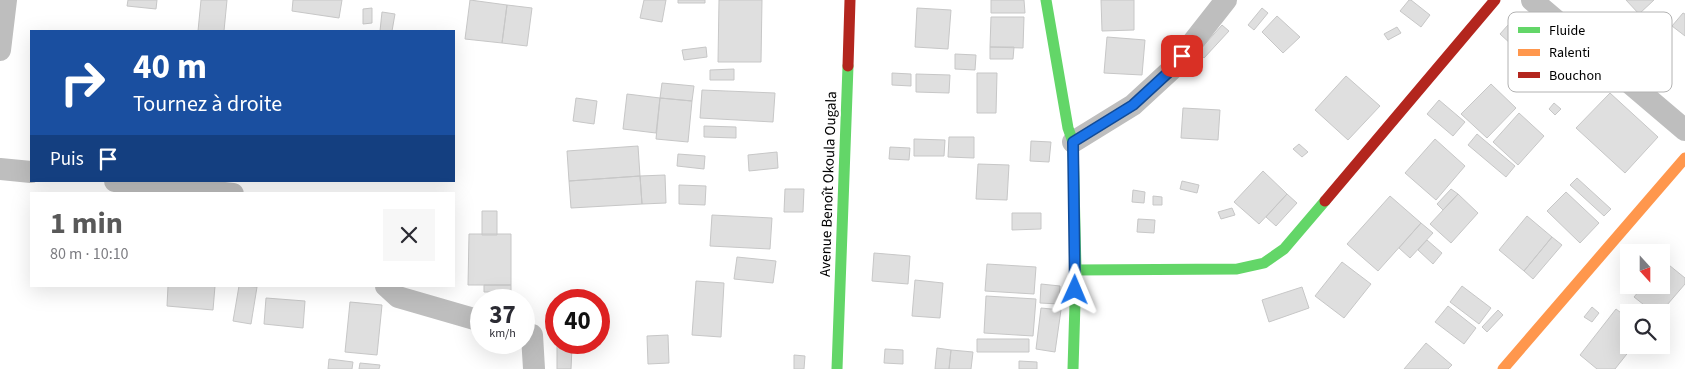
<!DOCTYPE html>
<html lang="fr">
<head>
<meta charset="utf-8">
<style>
  body { margin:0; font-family:"Source Sans 3",sans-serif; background:#f7f7f7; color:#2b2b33; height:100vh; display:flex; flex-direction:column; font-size:19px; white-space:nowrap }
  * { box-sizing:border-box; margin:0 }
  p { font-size:16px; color:#7c7c81 }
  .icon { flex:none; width:28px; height:28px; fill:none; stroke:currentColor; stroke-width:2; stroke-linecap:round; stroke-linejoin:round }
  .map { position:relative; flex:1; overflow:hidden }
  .side { position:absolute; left:30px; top:192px; width:425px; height:95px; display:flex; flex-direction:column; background:#fff; border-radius:0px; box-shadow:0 5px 20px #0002 }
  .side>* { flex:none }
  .top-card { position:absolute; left:30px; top:30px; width:425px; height:152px; border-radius:0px; box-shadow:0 5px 20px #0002; background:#1a4fa0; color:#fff; overflow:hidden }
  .needle { width:32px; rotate:159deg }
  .tools { position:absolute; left:1620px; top:244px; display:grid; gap:10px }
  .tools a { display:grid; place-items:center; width:50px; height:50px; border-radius:0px; background:#fff; box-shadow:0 5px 20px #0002; font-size:25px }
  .speed { position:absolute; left:470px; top:289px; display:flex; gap:10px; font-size:25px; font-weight:700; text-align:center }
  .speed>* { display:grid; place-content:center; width:65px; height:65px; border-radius:50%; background:#fff; box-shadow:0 5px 20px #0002; line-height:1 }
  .speed small { font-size:12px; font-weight:400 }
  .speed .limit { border:8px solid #d22; background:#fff; color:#111 }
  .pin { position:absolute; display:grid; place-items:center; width:42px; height:42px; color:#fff; margin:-21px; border-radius:10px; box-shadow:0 2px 8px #0006 }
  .me { position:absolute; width:55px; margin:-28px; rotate:1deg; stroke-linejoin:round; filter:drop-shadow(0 0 4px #0008) }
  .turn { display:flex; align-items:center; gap:18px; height:105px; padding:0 20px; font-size:22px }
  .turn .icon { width:65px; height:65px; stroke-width:2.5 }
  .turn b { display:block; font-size:35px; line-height:42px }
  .then { display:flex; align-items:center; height:48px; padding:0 20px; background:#0003; gap:10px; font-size:19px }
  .round { display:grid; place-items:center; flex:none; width:52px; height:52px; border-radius:0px; background:#f7f7f7 }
  .headline { display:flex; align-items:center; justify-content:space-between; height:85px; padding:0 20px }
  h1 { font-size:30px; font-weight:700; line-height:38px; color:#595959 }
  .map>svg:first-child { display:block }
  .building { fill:#dfdfdf; stroke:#c7c7c7 }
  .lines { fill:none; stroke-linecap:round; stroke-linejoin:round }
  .street { stroke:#bebebe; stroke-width:22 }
  .fast { stroke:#63d668; stroke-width:11 }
  .slow { stroke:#ff974d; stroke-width:11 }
  .jam { stroke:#b3261e; stroke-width:11 }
  .route-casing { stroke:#114b97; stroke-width:12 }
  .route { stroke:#1a73e8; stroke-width:9 }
  .labels { text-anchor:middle; stroke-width:4; stroke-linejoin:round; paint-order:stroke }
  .street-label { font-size:15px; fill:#000; stroke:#fff }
  .key { fill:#fff; stroke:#b2b2b2; stroke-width:1 }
  .key-label { font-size:14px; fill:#000 }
</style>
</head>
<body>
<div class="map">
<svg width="1685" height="369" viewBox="0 0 1685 369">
  <rect width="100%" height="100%" fill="#fff"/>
  <path class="building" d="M128 0H157L156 9 127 6Z
    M201 0H227L224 31H198Z
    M293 0H342L339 18 292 11Z
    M470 0 507 5 502 43 465 39Z
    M644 0H666L662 22 640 18Z
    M678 0H705V3H678Z
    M719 0H762L761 62H718Z
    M991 0H1024L1025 13H991Z
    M1101 0H1134V30L1102 31Z
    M1409 0H1411L1430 15 1421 27 1400 11Z
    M1626 0H1654L1639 14Z
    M507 5 532 8 527 46 502 43Z
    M372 8V23L363 24V9Z
    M917 8 951 10 948 49 915 47Z
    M1262 8 1268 13 1254 30 1248 25Z
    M382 12 395 14 392 31H380Z
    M1683 13 1685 14V36L1672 26Z
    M1277 16 1300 37 1283 53 1262 32Z
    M991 17H1024L1023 48 990 47Z
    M1222 25 1229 31 1204 58 1198 52Z
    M1508 25 1520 36 1512 45 1500 34Z
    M1397 27 1401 33 1388 40 1384 34Z
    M1107 37 1145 40 1142 75 1104 73Z
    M706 47 707 57 684 60 682 50Z
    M990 47H1014L1013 59H990Z
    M955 54 976 55 975 70 955 69Z
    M734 69V80H710V70Z
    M892 73 911 74V86L892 85Z
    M977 73H997L996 113H977Z
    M916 74 950 75 949 93 916 92Z
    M1346 76 1380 106 1348 140 1315 110Z
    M662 83 694 86 692 101 660 98Z
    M1491 84 1516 108 1487 138 1461 114Z
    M702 90 775 93 773 122 700 118Z
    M1610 93 1658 137 1625 173 1576 128Z
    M627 94 660 98 656 133 623 129Z
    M576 98 597 101 594 124 573 121Z
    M660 98 692 101 688 142 656 139Z
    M1439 100 1465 122 1453 136 1427 114Z
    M1554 103 1561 109 1555 115 1549 109Z
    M1183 108 1220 110 1218 140 1181 138Z
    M1519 113 1544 136 1518 165 1493 142Z
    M704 126 736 127V138L704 137Z
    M1477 134 1515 166 1506 177 1468 145Z
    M949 137H974V158L948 157Z
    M914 139 945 140 944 156H914Z
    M1435 139 1465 166 1436 200 1405 173Z
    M1031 141 1051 142 1049 162 1030 161Z
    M1299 144 1308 152 1302 157 1293 149Z
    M638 146 640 176 569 181 567 151Z
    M890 147 910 148 909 160 889 159Z
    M777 152 778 168 749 171 748 155Z
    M678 154 705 156 704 169 677 166Z
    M978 164 1009 165 1007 200 976 199Z
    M1263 171 1287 194 1259 224 1234 202Z
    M665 175 666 203 642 204 640 176Z
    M640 176 642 204 571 208 569 181Z
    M1577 178 1611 209 1604 216 1570 185Z
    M1182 181 1199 185 1197 193 1180 189Z
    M679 185 706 186 705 205 679 204Z
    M785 189H804L803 212H784Z
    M1451 189 1458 194 1443 210 1437 204Z
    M1133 190 1145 192 1144 203 1132 202Z
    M1566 192 1599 223 1580 243 1547 211Z
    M1287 194 1297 203 1276 226 1266 217Z
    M1458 194 1478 213 1451 243 1430 224Z
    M1153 196 1162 197V205H1153Z
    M1390 196 1421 223 1378 271 1347 244Z
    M1232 208 1235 215 1221 219 1218 212Z
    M482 211H497V235H482Z
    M1012 213H1041V229L1012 230Z
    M712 215 772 218 770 249 710 246Z
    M1527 216 1552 237 1524 271 1499 250Z
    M1138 219 1155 220 1154 233 1137 232Z
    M1421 223 1433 233 1410 258 1399 248Z
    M469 234H511V285H468Z
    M1552 237 1562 245 1533 279 1524 271Z
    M1427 240 1442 253 1433 264 1418 250Z
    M874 253 910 256 908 284 872 281Z
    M737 257 776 261 773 283 734 279Z
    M1664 261 1685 278V284L1661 312H1653L1634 297 1644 285H1661V264Z
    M1342 262 1371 284 1344 318 1315 296Z
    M987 264 1036 267 1034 294 985 291Z
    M915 280 943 283 940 318 912 316Z
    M696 281 724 283 721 337 692 335Z
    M1041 284 1060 286 1059 304 1040 303Z
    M484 285H511V292H484Z
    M168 286H215L213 310 167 306Z
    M239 286 257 287 251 324 233 321Z
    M1462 286 1491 308 1479 324 1450 302Z
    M1302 287 1309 308 1269 322 1262 300Z
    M986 296 1036 299 1033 336 984 333Z
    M266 298 305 301 303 328 264 324Z
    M350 302 382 305 377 355 345 352Z
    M1448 306 1476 328 1464 344 1435 322Z
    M1592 307 1599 313 1592 322 1584 317Z
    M1041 308 1061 310 1055 352 1036 349Z
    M1616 309 1629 319V345H1634L1615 369H1597L1580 355Z
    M1498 310 1503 315 1487 332 1482 327Z
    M668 335 669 363 648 364 647 336Z
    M977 339H1029V352H977Z
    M1426 343 1452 365 1448 369H1404Z
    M557 346 572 347 571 369H557Z
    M937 348 951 350 949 369H935Z
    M885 349 903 350V364L884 363Z
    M951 350 973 352 971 369H949Z
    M794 355 805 356 804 369H794Z
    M329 359 353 362 352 369H328Z
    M1019 361 1037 362V369H1019Z
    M360 363 380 365 379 369H359Z"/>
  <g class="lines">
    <path class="street" d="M1532 0 1685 130
      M0 50 6 0
      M1073 142 1133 105 1171 70 1226 0
      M0 169 31 172
      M115 181 233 194
      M386 286 398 297 481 321
      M524 333 532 335 534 369"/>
    <path class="fast" d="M1046 0 1068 128 1073 142 1076 270 1073 369
      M1076 270 1237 269 1264 263 1284 249 1325 201
      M837 369 848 66"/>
    <path class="slow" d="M1503 369 1685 158"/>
    <path class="jam" d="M848 66 850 0
      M1325 201 1495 0"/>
  </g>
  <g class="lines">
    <g class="route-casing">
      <path id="route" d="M1075 290 1073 142 1133 105 1171 70 1182 56"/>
    </g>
    <use href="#route" class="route"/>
  </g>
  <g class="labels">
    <g class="street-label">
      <text transform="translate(828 184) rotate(-88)" y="5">Avenue Benoît Okoula Ougala</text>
    </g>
  </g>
  <rect x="1508" y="12" width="164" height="80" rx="8" class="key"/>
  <rect x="1518" y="27" width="22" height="6" fill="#63d668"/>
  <rect x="1518" y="49" width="22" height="7" fill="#ff974d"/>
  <rect x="1518" y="72" width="22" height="6" fill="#b3261e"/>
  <g class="key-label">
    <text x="1549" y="35">Fluide</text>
    <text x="1549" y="57">Ralenti</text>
    <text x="1549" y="80">Bouchon</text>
  </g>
</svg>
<div class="tools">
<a><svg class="needle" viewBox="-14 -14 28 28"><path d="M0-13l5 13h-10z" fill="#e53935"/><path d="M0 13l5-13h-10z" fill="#7c7c81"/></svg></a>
<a><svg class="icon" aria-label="search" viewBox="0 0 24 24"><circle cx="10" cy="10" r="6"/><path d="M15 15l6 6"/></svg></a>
</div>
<div class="speed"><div>37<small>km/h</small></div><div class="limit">40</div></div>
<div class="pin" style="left:1182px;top:56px;background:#d93025"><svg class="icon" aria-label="arrive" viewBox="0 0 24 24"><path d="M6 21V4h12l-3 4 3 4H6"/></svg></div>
<svg class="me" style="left:1075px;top:290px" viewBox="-20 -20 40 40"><path d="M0-17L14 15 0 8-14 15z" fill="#1a73e8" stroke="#fff" stroke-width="4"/></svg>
<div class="top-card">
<div class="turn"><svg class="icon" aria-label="right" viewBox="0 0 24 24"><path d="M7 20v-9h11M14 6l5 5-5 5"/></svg><div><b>40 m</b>Tournez à droite</div></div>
<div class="then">Puis<svg class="icon" aria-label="arrive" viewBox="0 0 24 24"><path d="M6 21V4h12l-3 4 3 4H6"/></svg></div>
</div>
<section class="side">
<div class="headline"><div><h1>1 min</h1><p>80 m · 10:10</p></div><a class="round"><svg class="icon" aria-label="close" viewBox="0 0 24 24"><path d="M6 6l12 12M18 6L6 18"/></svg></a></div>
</section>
</div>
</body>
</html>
